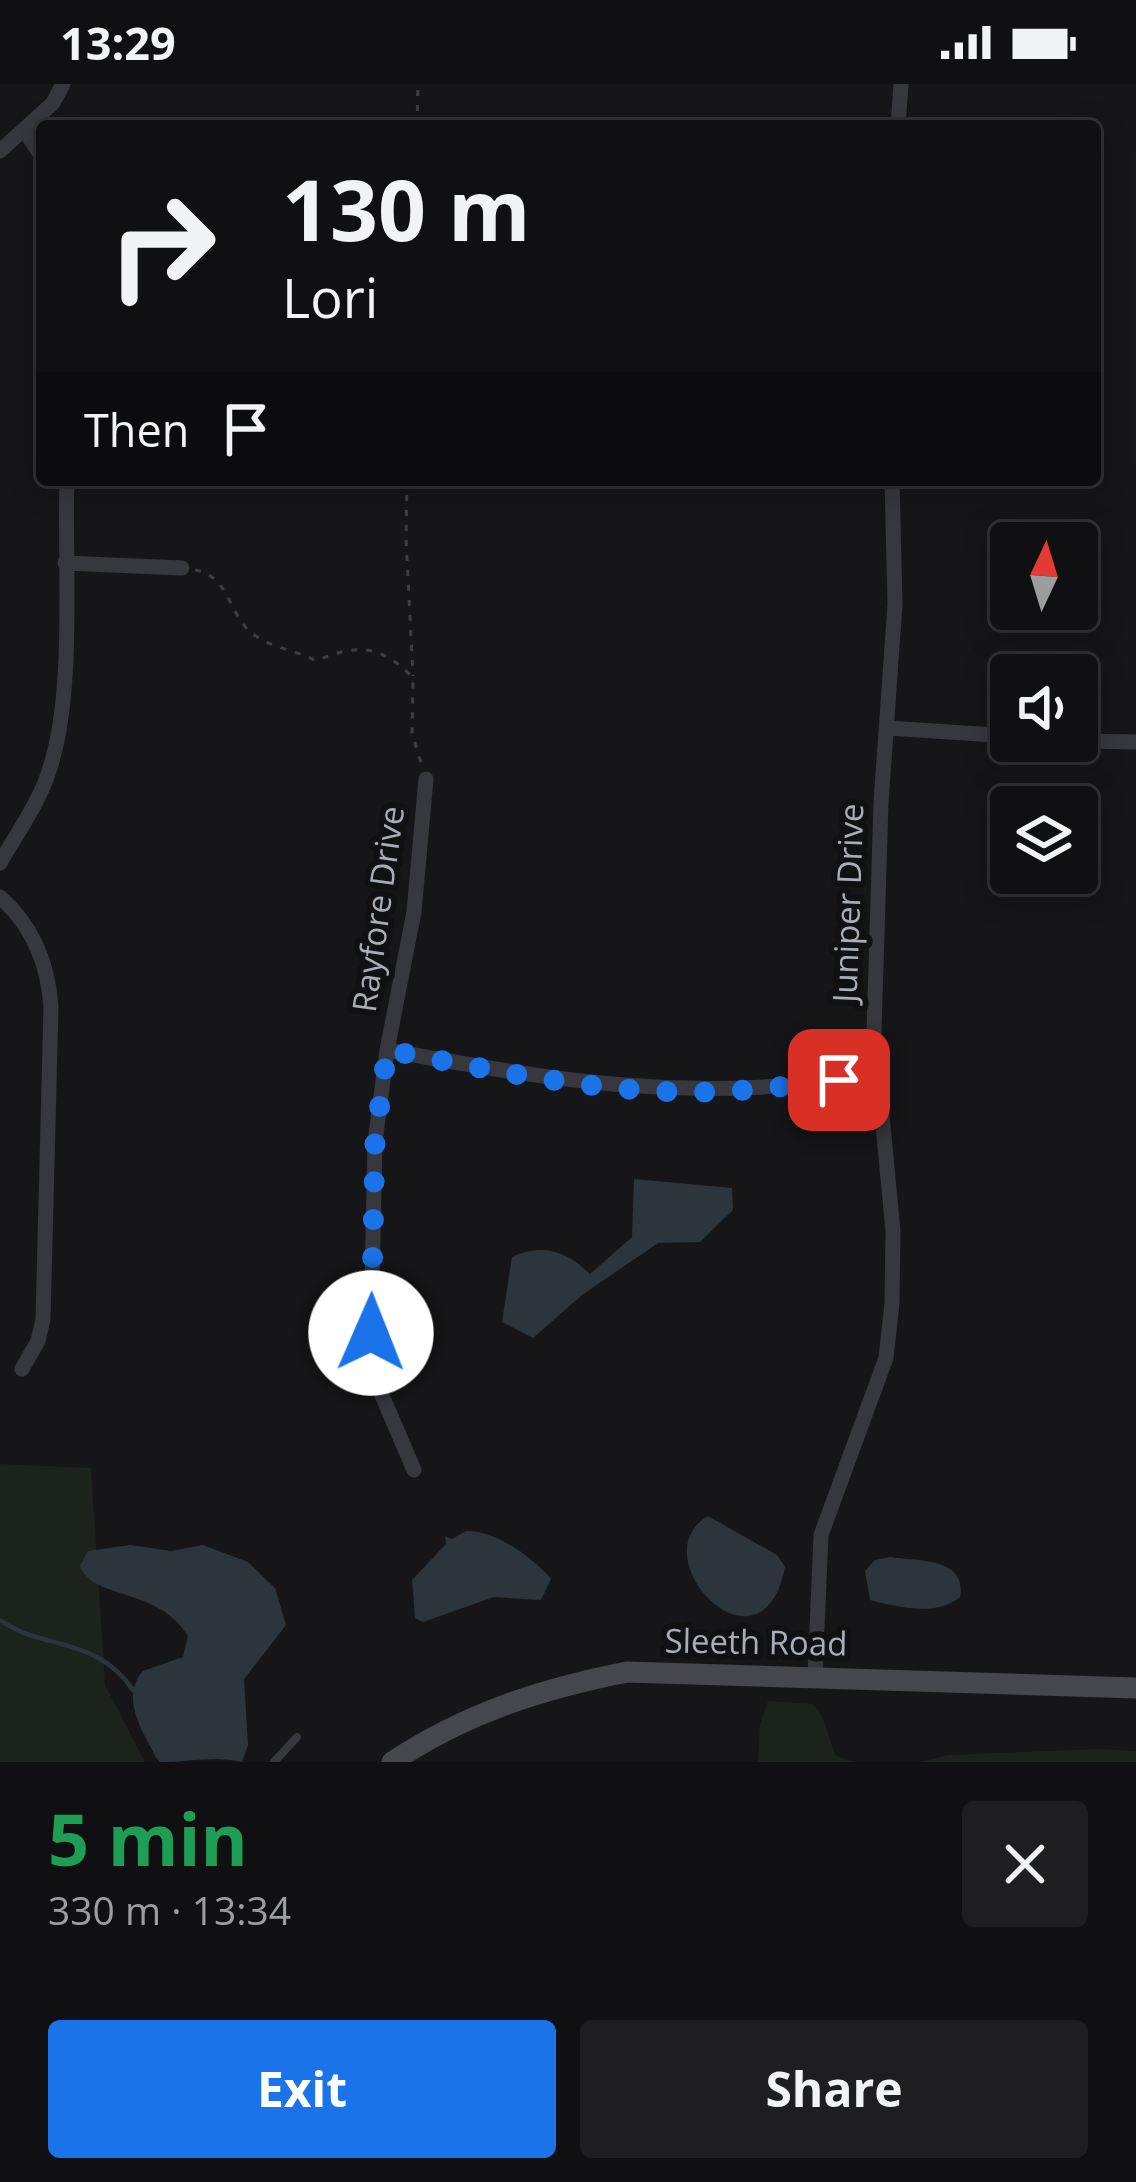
<!DOCTYPE html>
<html lang="en">
<head>
<meta charset="utf-8">
<style>
  body { margin:0; font-family:"Open Sans",sans-serif; background:#1e1e20; color:#f1f3f6; height:100vh; display:flex; flex-direction:column; font-size:45px; white-space:nowrap }
  * { box-sizing:border-box; margin:0 }
  p { font-size:39px; color:#9c9d9f }
  .icon { flex:none; width:66px; height:66px; fill:none; stroke:currentColor; stroke-width:2; stroke-linecap:round; stroke-linejoin:round }
  .map { position:relative; height:1678px; overflow:hidden }
  .panel { display:flex; flex-direction:column; background:#101012; flex:1 }
  .panel>* { flex:none }
  .banner { position:absolute; left:36px; top:36px; width:1065px; height:366px; border-radius:12px; box-shadow:0 6px 30px #0003,0 0 0 3px #303032; background:#101012; color:#f1f3f6; overflow:hidden }
  .needle { width:78px; rotate:4deg }
  .tools { position:absolute; left:990px; top:438px; display:grid; gap:24px }
  .tools a { display:grid; place-items:center; width:108px; height:108px; border-radius:12px; background:#101012; box-shadow:0 6px 30px #0003,0 0 0 3px #303032; font-size:60px }
  .pin { position:absolute; display:grid; place-items:center; width:102px; height:102px; color:#fff; margin:-51px; border-radius:24px; box-shadow:0 6px 18px #0006 }
  .me { position:absolute; width:132px; margin:-66px; rotate:1deg; stroke-linejoin:round; filter:drop-shadow(0 0 9px #0008) }
  .turn { display:flex; align-items:center; gap:42px; height:252px; padding:0 48px; font-size:54px }
  .turn .icon { width:156px; height:156px; stroke-width:2.5 }
  .turn b { display:block; font-size:84px; line-height:102px }
  .then { display:flex; align-items:center; height:114px; padding:0 48px; background:#0003; gap:24px; font-size:45px }
  .round { display:grid; place-items:center; flex:none; width:126px; height:126px; border-radius:12px; background:#1e1e20 }
  .head { display:flex; align-items:center; justify-content:space-between; height:204px; padding:0 48px }
  h1 { font-size:72px; font-weight:700; line-height:90px; color:#1e9e55 }
  .button { display:flex; gap:24px; margin-top:auto; padding:24px 48px }
  .button a { flex:1; height:138px; border-radius:12px; background:#1a73e8; color:#fff; font-size:48px; font-weight:700; line-height:138px; text-align:center }
  .button a+a { background:#1e1e20; color:#f1f3f6 }
  .status { display:flex; justify-content:space-between; align-items:center; height:84px; padding:0 60px; background:#101012; direction:ltr }
  .status svg { height:33px; fill:currentColor }
  .map>svg:first-child { display:block }
  .green { fill:#1c231d }
  .water { fill:#2c353c }
  .lines { fill:none; stroke-linecap:round; stroke-linejoin:round }
  .stream { stroke:#2c353c; stroke-width:4.5 }
  .path { stroke:#3d3f44; stroke-width:3; stroke-dasharray:6 9; stroke-linecap:butt }
  .lane { stroke:#37383d; stroke-width:8 }
  .street { stroke:#37383d; stroke-width:15 }
  .secondary { stroke:#45474d; stroke-width:21 }
  .route { stroke:#1a73e8; stroke-width:21; stroke-dasharray:0 37.8 }
  .labels { text-anchor:middle; stroke-width:12; stroke-linejoin:round; paint-order:stroke }
  .street-label { font-size:33px; fill:#a8adb8; stroke:#111113 }
</style>
</head>
<body>
<div class="status"><b>13:29</b><svg viewBox="0 0 49 12"><path d="M0 12V9h3v3zM5 12V6h3v6zM10 12V3h3v9zM15 12V0h3v12zM26 1h20v11H26zM47 4h2v5h-2z"/></svg></div>
<div class="map">
<svg width="1136" height="1678" viewBox="0 0 1136 1678">
  <rect width="100%" height="100%" fill="#161618"/>
  <path class="green" d="M0 1380 91 1384 105 1601 145 1678H0Z
    M768 1617 813 1620C827 1634 827 1653 836 1672L855 1678H758L760 1640Z
    M1098 1665 1136 1667V1678H921L949 1671Z"/>
  <path class="water" d="M634 1095 732 1104 733 1126 700 1158 658 1159 582 1211 533 1254 502 1238 512 1173C543 1159 566 1167 590 1190L632 1153Z
    M708 1432 777 1471 785 1483C762 1602 638 1473 708 1432Z
    M466 1447C495 1446 532 1473 551 1495L541 1516 494 1513 423 1538 415 1534 412 1496 446 1460 445 1452 452 1455Z
    M130 1461 171 1467 203 1461 248 1478 275 1504 286 1541 244 1595 248 1661 242 1678C214 1671 190 1678 160 1678L156 1673C142 1647 120 1613 143 1587L183 1573 188 1552C157 1502 94 1517 80 1482L88 1467Z
    M890 1473C916 1477 968 1473 960 1513 937 1533 897 1523 870 1516L865 1487 875 1476Z"/>
  <g class="lines">
    <path class="stream" d="M0 1536C43 1567 96 1551 133 1606"/>
    <path class="path" d="M417 42 418 0
      M407 396 406 455 413 592
      M195 486C230 492 228 531 253 550 271 564 296 566 316 577 357 559 382 561 413 594L412 649 421 679"/>
    <path class="lane" d="M274 1678 297 1653"/>
    <path class="street" d="M898 42 901 0
      M25 47 42 73
      M0 67 53 19 63 0
      M65 479 182 484
      M888 644 1011 652
      M1077 657 1136 658
      M0 779C16 751 38 720 48 690 76 611 64 482 67 396
      M0 813C33 842 48 879 51 923L43 1235 38 1257 22 1285
      M387 966C555 997 706 1022 877 989
      M414 1386 378 1302 371 1249 375 1058 387 966 414 828 426 695
      M815 1591 821 1451 886 1274 892 1219 893 1147 874 947 881 719 895 520 892 396"/>
    <path class="secondary" d="M392 1678C466 1629 541 1605 627 1588L1136 1604"/>
  </g>
  <g class="lines">
    <path class="route" d="M371 1249 375 1058 387 966C491 986 602 1010 709 1008 752 1007 796 1001 839 996"/>
  </g>
  <g class="labels">
    <g class="street-label">
      <text transform="translate(848 819) rotate(-88)" y="12">Juniper Drive</text>
      <text transform="translate(378 825) rotate(-82)" y="12">Rayfore Drive</text>
      <text transform="translate(756 1558) rotate(1)" y="12">Sleeth Road</text>
    </g>
  </g>
</svg>
<div class="tools">
<a><svg class="needle" viewBox="-14 -14 28 28"><path d="M0-13l5 13h-10z" fill="#e53935"/><path d="M0 13l5-13h-10z" fill="#9c9d9f"/></svg></a>
<a><svg class="icon" aria-label="sound" viewBox="0 0 24 24"><path d="M4 9h4l5-4v14l-5-4H4zM17 9q2 3 0 6"/></svg></a>
<a><svg class="icon" aria-label="layers" viewBox="0 0 24 24"><path d="M12 4l9 5-9 5-9-5zM3 14l9 5 9-5"/></svg></a>
</div>
<div class="pin" style="left:839px;top:996px;background:#d93025"><svg class="icon" aria-label="arrive" viewBox="0 0 24 24"><path d="M6 21V4h12l-3 4 3 4H6"/></svg></div>
<svg class="me" style="left:371px;top:1249px" viewBox="-20 -20 40 40"><circle r="19" fill="#fff"/><path d="M0-13L10 11 0 6-10 11z" fill="#1a73e8"/></svg>
<div class="banner">
<div class="turn"><svg class="icon" aria-label="right" viewBox="0 0 24 24"><path d="M7 20v-9h11M14 6l5 5-5 5"/></svg><div><b>130 m</b>Lori</div></div>
<div class="then">Then<svg class="icon" aria-label="arrive" viewBox="0 0 24 24"><path d="M6 21V4h12l-3 4 3 4H6"/></svg></div>
</div>
</div>
<section class="panel">
<div class="head"><div><h1>5 min</h1><p>330 m · 13:34</p></div><a class="round"><svg class="icon" aria-label="close" viewBox="0 0 24 24"><path d="M6 6l12 12M18 6L6 18"/></svg></a></div>
<div class="button"><a>Exit</a><a>Share</a></div>
</section>
</body>
</html>
